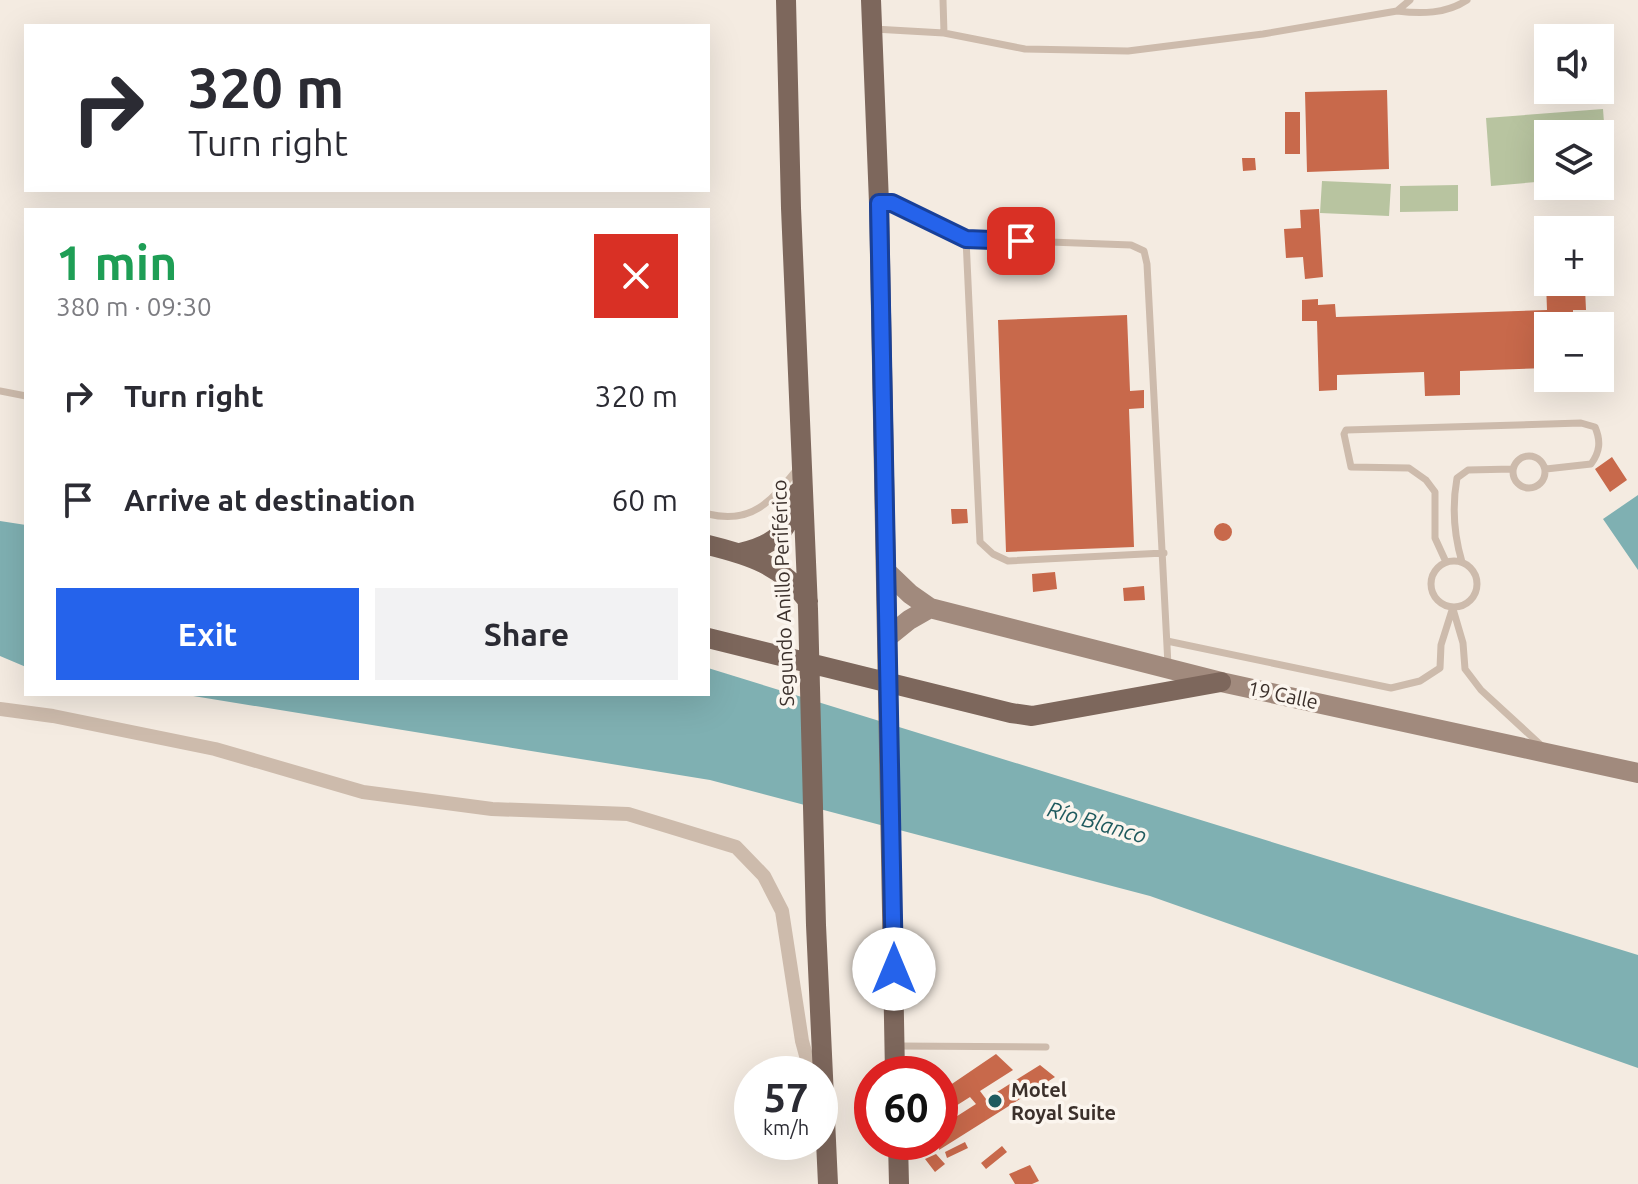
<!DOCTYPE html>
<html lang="en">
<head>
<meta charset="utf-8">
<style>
  body { margin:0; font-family:Ubuntu,sans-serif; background:#f2f2f3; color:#2b2b33; height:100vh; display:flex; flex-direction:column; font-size:30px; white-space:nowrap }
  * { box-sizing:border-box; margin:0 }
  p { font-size:26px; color:#7c7c81 }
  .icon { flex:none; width:44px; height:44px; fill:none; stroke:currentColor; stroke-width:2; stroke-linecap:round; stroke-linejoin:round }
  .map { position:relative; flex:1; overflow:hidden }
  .details { position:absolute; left:24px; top:208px; width:686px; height:488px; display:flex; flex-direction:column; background:#fff; border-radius:0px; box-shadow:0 8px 32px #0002 }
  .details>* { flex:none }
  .banner { position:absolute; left:24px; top:24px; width:686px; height:168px; border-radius:0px; box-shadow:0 8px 32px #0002; background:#fff; color:#2b2b33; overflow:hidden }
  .fabs { position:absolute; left:1534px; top:24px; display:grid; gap:16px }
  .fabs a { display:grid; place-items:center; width:80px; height:80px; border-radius:0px; background:#fff; box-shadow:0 8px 32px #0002; font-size:40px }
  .speed { position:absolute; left:734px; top:1056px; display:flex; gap:16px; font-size:40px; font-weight:700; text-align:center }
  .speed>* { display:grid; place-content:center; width:104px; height:104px; border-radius:50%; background:#fff; box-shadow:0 8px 32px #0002; line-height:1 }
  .speed small { font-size:20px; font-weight:400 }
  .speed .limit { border:12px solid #d22; background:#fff; color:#111 }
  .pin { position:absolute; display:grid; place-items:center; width:68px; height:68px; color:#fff; margin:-34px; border-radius:16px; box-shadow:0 4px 12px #0006 }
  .me { position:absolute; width:88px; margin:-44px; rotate:0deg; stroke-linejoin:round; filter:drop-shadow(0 0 6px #0008) }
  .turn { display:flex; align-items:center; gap:28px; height:168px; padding:0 32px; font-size:36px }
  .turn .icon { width:104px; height:104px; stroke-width:2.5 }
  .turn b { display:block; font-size:56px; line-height:68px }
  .round { display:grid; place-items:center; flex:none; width:84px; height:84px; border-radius:0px; background:#f2f2f3 }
  .summary { display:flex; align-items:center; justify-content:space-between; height:136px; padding:0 32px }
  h1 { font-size:48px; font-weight:700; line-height:60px; color:#1e9e55 }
  .action { display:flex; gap:16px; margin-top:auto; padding:16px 32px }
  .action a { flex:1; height:92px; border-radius:0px; background:#2563eb; color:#fff; font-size:32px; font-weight:700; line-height:92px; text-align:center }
  .action a+a { background:#f2f2f3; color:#2b2b33 }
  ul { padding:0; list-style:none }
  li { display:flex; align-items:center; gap:24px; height:104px; padding:0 32px }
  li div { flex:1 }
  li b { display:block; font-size:30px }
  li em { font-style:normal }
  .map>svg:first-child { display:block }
  .green { fill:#b8c4a0 }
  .water { fill:#7fb0b2 }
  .building { fill:#c8694b }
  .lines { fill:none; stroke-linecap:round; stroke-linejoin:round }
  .service { stroke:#cdbbac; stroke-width:7 }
  .minor { stroke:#cdbbac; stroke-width:14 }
  .secondary { stroke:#a18a7d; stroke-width:20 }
  .primary { stroke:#7d675c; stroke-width:20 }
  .route-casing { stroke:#184099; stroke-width:20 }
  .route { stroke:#2563eb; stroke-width:14 }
  .poi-dot { fill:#1f5a5e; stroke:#fbf5ee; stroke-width:3 }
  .labels { text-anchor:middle; stroke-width:7; stroke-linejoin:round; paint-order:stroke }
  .street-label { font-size:20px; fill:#3b302b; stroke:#fbf5ee }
  .poi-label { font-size:20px; font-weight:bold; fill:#3b302b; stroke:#fbf5ee; text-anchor:start }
  .water-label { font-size:22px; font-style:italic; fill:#1f5a5e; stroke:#fbf5ee }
</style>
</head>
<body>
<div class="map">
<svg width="1638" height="1184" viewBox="0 0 1638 1184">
  <rect width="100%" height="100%" fill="#f4ebe1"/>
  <path class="green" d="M1603 109 1608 177H1600V134H1548V181L1491 186 1486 118Z
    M1322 181 1391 184 1389 216 1320 213Z
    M1458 185V211L1400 212V186Z"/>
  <path class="water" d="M1638 495V570L1603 519Z
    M0 521 26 525V667L0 656Z
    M708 668 1638 955V1068L1150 896 710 780 181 694H708Z"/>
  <path class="building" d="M1387 90 1389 169 1307 172 1305 92Z
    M1285 112H1300V154H1285Z
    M1242 158H1255L1256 170 1243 171Z
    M1319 209 1323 277 1305 279 1303 257 1286 258 1284 229 1301 228 1300 210Z
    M1546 282H1572V288H1585L1586 310H1573V326H1548V368L1460 371V395L1425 396 1424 372 1337 375V390L1319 391 1317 321H1302V300L1318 299V305L1335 304 1336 317 1547 310Z
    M1127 315 1130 391 1144 390V408L1129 409 1134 547 1006 552 998 320Z
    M1612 457 1627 480 1610 492 1595 469Z
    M951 509H967L968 523 952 524Z
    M1214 532a9 9 0 1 1 18 0a9 9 0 1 1-18 0Z
    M1055 572 1057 589 1033 592 1032 574Z
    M1144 586 1145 600 1124 601 1123 588Z
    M996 1054 1013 1070 980 1091 986 1099 1040 1065 1055 1077 939 1150 940 1127 976 1104 970 1097 940 1116V1092Z
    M965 1142 968 1148 947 1158 945 1152Z
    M1002 1146 1007 1152 986 1169 981 1163Z
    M936 1154 945 1164 935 1172 925 1159Z
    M1030 1165 1039 1181 1032 1184H1015L1009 1174Z"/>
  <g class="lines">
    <path class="service" d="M943 0 944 33
      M1397 11C1421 14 1446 14 1467 0
      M874 29 944 33 1025 49 1128 51 1263 34 1397 11 1410 0
      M881 203H892L966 239 1131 245 1144 251 1147 264 1168 665
      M966 239 980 542 993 554 1008 561 1164 553
      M0 391 26 396
      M1513 472a16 16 0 1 1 32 0a16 16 0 1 1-32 0Z
      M708 514C753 525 772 500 798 468
      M1431 584a23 23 0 1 1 46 0a23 23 0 1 1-46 0Z
      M1446 562 1435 538V492L1426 480 1409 468 1351 467 1344 434 1346 430 1581 423 1595 427C1601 441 1600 452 1591 464L1546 469
      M1462 562C1454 535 1452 506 1457 478L1468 470 1513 469
      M1453 609 1463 643 1465 669 1481 690 1543 747
      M1167 641 1391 688 1420 681 1440 668 1441 645 1453 607
      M897 1046 1046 1047"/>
    <path class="minor" d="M0 709 53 716 215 749 363 792 492 809 628 814 736 847 764 876 782 911 802 1041 811 1074"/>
    <path class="secondary" d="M887 572 910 594 930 608 1221 682 1638 773
      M888 637 909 620 930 608"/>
    <path class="primary" d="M786 0 791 208 808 609 816 925 828 1184
      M871 0 879 203 895 1074
      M708 545C749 555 782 565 808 601
      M740 553C780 544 787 531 798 492
      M708 638 1011 713 1032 716 1221 682
      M898 1142 899 1184"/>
  </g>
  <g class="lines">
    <g class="route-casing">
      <path id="route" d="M894 969 879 203H892L966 239 1021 241"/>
    </g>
    <use href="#route" class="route"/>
  </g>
  <circle class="poi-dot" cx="995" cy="1101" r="8"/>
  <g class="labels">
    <g class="street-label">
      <text transform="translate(783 593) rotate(-92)" y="7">Segundo Anillo Periférico</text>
      <text transform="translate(1283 695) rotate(12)" y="7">19 Calle</text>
    </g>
    <g class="poi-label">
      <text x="1011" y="1097">Motel<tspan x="1011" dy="23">Royal Suite</tspan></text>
    </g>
    <g class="water-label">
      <text transform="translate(1097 822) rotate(16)" y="8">Río Blanco</text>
    </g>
  </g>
</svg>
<div class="fabs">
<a><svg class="icon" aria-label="sound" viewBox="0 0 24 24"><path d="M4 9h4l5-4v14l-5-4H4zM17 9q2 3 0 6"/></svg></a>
<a><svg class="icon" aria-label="layers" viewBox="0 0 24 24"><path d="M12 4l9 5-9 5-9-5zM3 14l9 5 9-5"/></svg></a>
<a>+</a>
<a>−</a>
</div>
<div class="speed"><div>57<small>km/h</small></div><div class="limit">60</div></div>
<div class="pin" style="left:1021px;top:241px;background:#d93025"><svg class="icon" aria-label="arrive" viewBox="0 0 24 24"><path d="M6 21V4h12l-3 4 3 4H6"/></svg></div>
<svg class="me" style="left:894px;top:969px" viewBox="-20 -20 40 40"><circle r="19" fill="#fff"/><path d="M0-13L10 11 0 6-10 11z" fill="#2563eb"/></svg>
<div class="banner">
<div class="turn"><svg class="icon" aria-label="right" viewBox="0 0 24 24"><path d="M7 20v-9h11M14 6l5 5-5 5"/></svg><div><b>320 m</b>Turn right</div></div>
</div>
<section class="details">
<div class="summary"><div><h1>1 min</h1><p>380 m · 09:30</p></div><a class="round" style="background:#d93025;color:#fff"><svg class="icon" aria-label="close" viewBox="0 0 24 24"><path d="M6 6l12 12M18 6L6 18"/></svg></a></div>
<ul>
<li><svg class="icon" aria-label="right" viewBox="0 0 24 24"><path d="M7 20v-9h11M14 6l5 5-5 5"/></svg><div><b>Turn right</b></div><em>320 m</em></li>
<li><svg class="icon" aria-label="arrive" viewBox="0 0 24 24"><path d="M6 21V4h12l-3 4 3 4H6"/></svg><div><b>Arrive at destination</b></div><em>60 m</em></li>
</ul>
<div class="action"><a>Exit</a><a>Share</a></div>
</section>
</div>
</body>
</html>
